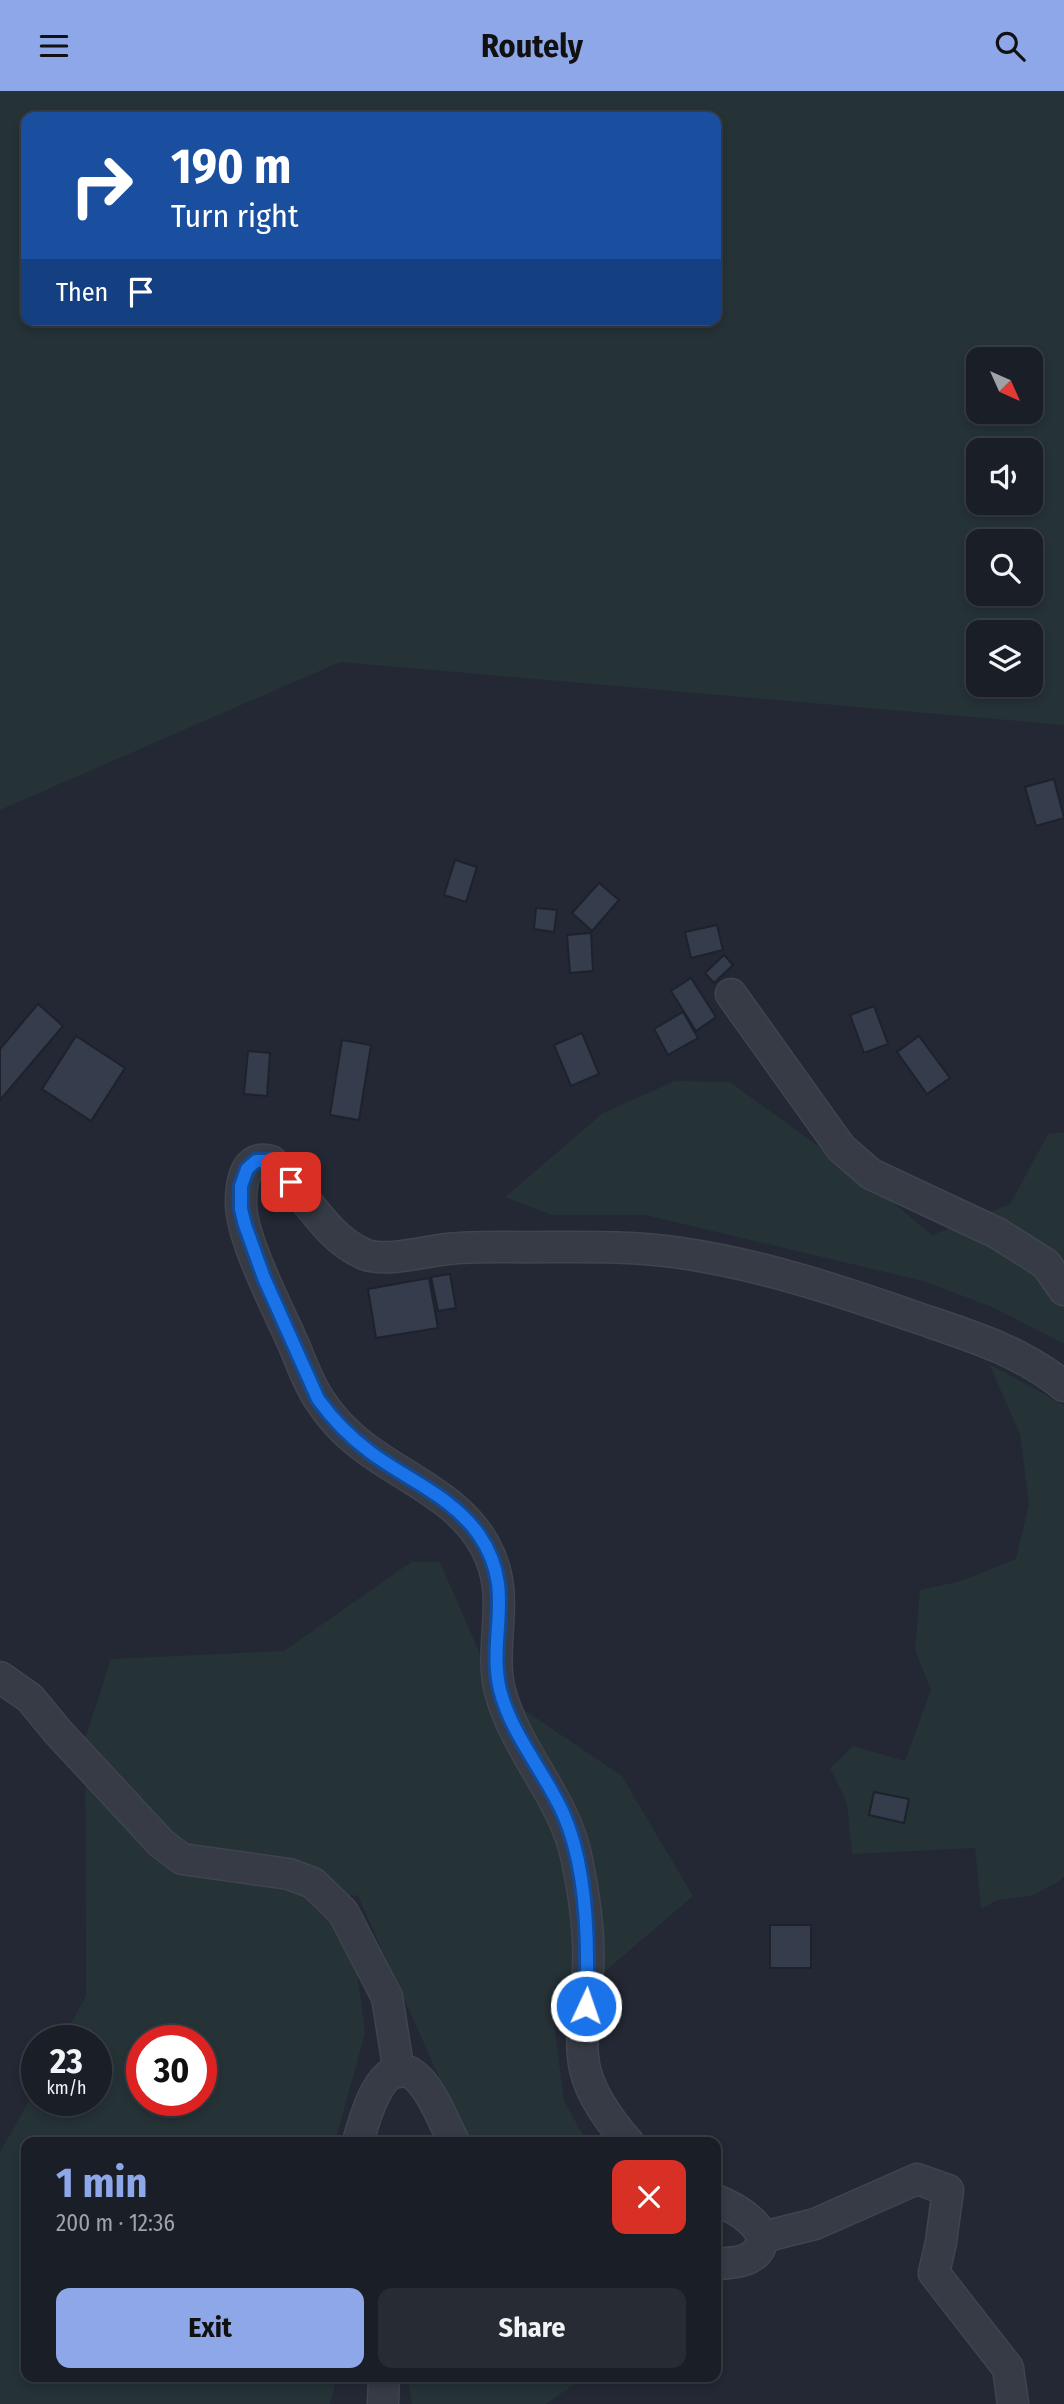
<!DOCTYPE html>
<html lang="en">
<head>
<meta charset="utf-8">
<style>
  body { margin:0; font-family:"Fira Sans Condensed",sans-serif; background:#272b33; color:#f1f3f6; height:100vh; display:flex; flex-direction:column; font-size:26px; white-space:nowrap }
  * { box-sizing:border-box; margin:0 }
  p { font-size:23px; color:#9fa2a7 }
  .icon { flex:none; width:38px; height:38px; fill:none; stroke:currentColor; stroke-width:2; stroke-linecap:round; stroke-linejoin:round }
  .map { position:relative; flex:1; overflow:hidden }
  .side { position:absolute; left:21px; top:2046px; width:700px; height:245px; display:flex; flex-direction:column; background:#1a1e27; border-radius:14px; box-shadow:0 4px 10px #0003,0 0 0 2px #383c44 }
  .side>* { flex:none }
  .banner { position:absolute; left:21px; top:21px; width:700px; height:214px; border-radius:14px; box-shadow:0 4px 10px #0003,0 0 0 2px #383c44; background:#1a4fa0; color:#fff; overflow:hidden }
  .needle { width:46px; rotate:135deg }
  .buttons { position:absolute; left:966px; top:256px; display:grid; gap:14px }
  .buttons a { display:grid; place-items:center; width:77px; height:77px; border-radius:14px; background:#1a1e27; box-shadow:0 4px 10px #0003,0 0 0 2px #383c44; font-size:35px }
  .speed { position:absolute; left:21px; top:1934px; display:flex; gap:14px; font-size:35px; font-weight:700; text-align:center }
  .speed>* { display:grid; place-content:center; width:91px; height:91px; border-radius:50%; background:#1a1e27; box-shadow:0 4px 10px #0003,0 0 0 2px #383c44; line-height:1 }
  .speed small { font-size:18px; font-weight:400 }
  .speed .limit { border:10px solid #d22; background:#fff; color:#111 }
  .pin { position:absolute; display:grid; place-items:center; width:60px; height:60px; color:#fff; margin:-30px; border-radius:14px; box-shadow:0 4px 10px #0006 }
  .me { position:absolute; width:77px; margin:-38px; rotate:3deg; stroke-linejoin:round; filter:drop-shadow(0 0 5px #0008) }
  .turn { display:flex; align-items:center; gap:24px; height:147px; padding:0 35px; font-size:32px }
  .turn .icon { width:91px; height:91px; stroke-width:2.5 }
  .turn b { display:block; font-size:49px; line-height:60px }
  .then { display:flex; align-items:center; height:66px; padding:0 35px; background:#0003; gap:14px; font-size:26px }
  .round { display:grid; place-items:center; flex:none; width:74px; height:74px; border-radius:14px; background:#272b33 }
  .overview { display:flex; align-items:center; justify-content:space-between; height:119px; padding:0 35px }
  h1 { font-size:42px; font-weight:700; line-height:52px; color:#8ea7e9 }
  .button { display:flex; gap:14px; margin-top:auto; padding:14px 35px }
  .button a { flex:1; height:80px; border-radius:14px; background:#8ea7e9; color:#111; font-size:28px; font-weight:700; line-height:80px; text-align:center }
  .button a+a { background:#272b33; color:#f1f3f6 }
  header { display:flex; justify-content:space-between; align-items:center; height:91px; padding:0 35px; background:#8ea7e9; color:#111; font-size:32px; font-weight:700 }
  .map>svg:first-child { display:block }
  .green { fill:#253236; fill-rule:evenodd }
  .building { fill:#353c4b; stroke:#1d222c; stroke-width:2 }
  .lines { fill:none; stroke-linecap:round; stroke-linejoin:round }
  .street-casing { stroke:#3f444f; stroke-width:33 }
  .street { stroke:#363b45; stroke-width:30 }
  .route-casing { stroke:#114b97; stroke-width:18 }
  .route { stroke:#1a73e8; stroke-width:12 }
</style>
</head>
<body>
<header><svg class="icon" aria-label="menu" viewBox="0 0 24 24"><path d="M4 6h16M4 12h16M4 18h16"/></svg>Routely<svg class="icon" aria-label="search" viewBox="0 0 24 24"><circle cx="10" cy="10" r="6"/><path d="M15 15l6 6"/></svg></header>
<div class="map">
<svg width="1064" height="2313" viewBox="0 0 1064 2313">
  <rect width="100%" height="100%" fill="#232834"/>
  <path class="green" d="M0 0H1064V634L340 571 0 719ZM26 26H716V229H26ZM978 268H1031V320H978ZM978 359H1031V411H978ZM978 450H1031V502H978ZM978 541H1031V593H978Z
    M675 990 730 991 877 1098 932 1144 1010 1113 1048 1043 1064 1041V1253L992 1216 923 1190 645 1124H552L505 1106 603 1022Z
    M989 1273 1064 1314V1785L1058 1791 1031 1805 997 1809 981 1818 975 1757 852 1763 847 1712 830 1677 853 1655 905 1670 931 1599 915 1559 920 1499 961 1490 1016 1468 1029 1413 1020 1343Z
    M411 1471H440L496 1600 622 1685 693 1805 553 1925 564 2010 587 2051H468L358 1805 314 1801 356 1873 365 1942 335 2051H26V2286H337L330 2313H0V2061L37 1996V2009H96V1950L62 1949 86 1905 85 1648 111 1568 284 1560ZM142 1950H201V2009H142Z
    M407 2286H584L546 2313H412Z"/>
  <path class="building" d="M1054 688 1064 727 1036 735 1025 696Z
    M455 769 477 776 466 811 444 804Z
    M599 792 619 809 592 840 572 822Z
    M536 817 557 819 554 841 534 838Z
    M717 834 723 859 691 867 685 841Z
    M591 842 593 880 570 882 567 844Z
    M724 864 733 874 714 892 705 882Z
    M691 887 716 926 696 940 671 900Z
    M38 913 63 935 0 1009V958Z
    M874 915 888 953 864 962 850 924Z
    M683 921 698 947 668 964 654 938Z
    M582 942 599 983 571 995 554 954Z
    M76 945 125 977 91 1030 42 998Z
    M919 945 950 987 927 1003 897 961Z
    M342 949 371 954 359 1029 330 1024Z
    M248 960 270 962 267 1005 244 1003Z
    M450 1183 456 1217 438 1220 431 1186Z
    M429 1187 438 1237 376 1247 368 1198Z
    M874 1701 909 1708 904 1732 869 1724Z
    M770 1834H811V1877H770Z"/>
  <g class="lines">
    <g class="street-casing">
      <path id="street" d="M731 903 841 1057 871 1083 997 1142 1046 1173 1064 1199
        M0 1586 30 1607 58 1641 161 1752 182 1768 289 1783 313 1792 343 1821 387 1906 399 1981
        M358 2051C363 2033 380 1965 411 1982 430 1993 444 2032 454 2051
        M628 2051C610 2030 591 2005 585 1978 578 1948 587 1908 588 1876 590 1842 584 1803 577 1769 565 1707 516 1661 500 1600 488 1551 513 1505 485 1455 458 1404 397 1385 355 1349 342 1338 330 1325 321 1311 308 1293 301 1270 292 1250 277 1216 241 1147 241 1112 241 1094 244 1062 271 1070 303 1098 324 1146 364 1163 385 1172 426 1160 448 1158 466 1156 484 1156 501 1156 561 1157 622 1153 681 1162 764 1174 843 1201 921 1228 974 1246 1020 1260 1064 1295
        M716 2109C735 2117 753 2127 763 2146 760 2171 736 2172 716 2173
        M763 2146 815 2133 917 2088 948 2099 941 2151 934 2182 1008 2277 1013 2313
        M383 2313 384 2286"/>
    </g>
    <use href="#street" class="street"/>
  </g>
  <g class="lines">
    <g class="route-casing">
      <path id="route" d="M291 1091 271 1070H256L247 1078 241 1095V1118L245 1134 264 1187 318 1308C333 1329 350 1346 370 1361 406 1388 453 1406 479 1444 517 1499 487 1545 500 1599 512 1645 544 1680 563 1722 588 1778 589 1854 586 1915"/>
    </g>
    <use href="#route" class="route"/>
  </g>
</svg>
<div class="buttons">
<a><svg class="needle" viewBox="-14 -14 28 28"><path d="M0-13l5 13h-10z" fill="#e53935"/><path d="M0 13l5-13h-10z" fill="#9fa2a7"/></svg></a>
<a><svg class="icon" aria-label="sound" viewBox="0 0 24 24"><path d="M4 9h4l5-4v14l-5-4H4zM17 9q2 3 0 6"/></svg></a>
<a><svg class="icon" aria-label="search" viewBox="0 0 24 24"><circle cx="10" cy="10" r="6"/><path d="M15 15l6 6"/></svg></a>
<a><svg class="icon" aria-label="layers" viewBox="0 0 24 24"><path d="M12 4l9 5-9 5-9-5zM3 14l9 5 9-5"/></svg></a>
</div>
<div class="speed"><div>23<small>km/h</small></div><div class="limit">30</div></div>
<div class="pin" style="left:291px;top:1091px;background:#d93025"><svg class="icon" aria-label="arrive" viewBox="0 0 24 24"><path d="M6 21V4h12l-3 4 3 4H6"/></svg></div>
<svg class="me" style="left:586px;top:1915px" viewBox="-20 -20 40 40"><circle r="17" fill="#1a73e8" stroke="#fff" stroke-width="3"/><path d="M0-11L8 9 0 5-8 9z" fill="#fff"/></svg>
<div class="banner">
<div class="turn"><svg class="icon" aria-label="right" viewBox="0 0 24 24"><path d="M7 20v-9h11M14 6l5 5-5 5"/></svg><div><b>190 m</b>Turn right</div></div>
<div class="then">Then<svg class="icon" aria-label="arrive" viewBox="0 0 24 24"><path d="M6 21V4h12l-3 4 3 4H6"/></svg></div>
</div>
<section class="side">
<div class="overview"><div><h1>1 min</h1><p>200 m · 12:36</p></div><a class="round" style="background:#d93025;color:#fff"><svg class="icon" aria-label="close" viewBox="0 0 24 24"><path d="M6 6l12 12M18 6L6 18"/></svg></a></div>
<div class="button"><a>Exit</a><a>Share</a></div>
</section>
</div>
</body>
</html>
